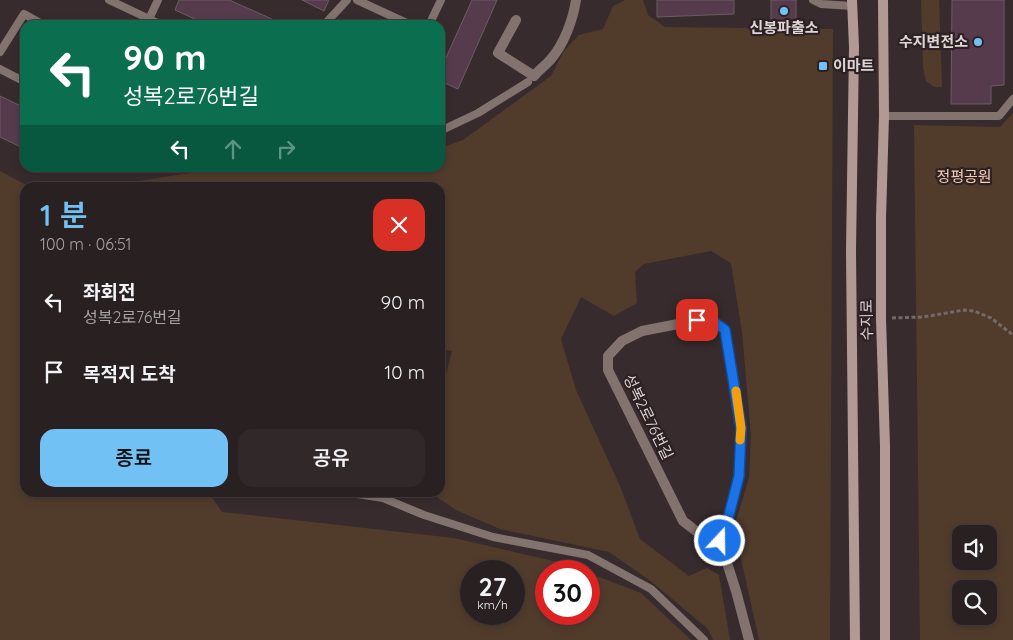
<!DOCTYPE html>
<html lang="ko">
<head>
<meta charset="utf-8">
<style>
  body { margin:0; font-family:Quicksand,"Noto Sans KR",sans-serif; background:#31282a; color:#f1f3f6; height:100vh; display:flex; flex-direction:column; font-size:19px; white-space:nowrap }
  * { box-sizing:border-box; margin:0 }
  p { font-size:16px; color:#a5a3a5 }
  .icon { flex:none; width:28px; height:28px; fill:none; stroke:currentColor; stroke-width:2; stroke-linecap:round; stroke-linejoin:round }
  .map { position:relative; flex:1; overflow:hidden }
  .details { position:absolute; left:20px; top:182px; width:425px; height:315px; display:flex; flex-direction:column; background:#292022; border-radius:15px; box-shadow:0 2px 8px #0003,0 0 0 1px #453e40 }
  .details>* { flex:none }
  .hud { position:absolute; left:20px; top:20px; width:425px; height:152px; border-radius:15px; box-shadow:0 2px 8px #0003,0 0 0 1px #453e40; background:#0b6e4f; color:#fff; overflow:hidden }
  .controls { position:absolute; left:952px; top:525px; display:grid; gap:10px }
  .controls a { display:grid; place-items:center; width:45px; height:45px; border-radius:10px; background:#292022; box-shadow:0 2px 8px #0003,0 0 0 1px #453e40; font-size:25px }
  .speed { position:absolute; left:460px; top:560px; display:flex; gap:10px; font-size:25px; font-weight:700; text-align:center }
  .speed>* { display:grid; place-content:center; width:65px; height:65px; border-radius:50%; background:#292022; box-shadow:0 2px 8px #0003,0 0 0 1px #453e40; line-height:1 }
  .speed small { font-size:12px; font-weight:400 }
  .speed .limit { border:8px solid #d22; background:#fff; color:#111 }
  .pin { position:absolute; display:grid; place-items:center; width:42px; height:42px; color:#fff; margin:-21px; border-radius:10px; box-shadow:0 2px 8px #0006 }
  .me { position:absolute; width:55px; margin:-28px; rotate:21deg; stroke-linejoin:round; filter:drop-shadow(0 0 4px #0008) }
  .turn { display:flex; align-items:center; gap:18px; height:105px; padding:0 20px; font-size:22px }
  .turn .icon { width:65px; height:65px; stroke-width:2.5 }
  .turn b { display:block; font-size:35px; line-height:42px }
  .lanes { display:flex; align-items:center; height:48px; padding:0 20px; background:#0003; justify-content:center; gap:25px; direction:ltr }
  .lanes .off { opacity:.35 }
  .round { display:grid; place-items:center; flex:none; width:52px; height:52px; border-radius:15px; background:#31282a }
  .overview { display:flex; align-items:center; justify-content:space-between; height:85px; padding:0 20px }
  h1 { font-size:30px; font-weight:600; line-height:38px; color:#72c1f5 }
  .cta { display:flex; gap:10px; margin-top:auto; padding:10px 20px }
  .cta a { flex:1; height:58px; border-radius:15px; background:#72c1f5; color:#111; font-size:20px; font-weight:600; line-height:58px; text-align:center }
  .cta a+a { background:#31282a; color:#f1f3f6 }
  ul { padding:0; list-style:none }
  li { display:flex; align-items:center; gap:15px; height:70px; padding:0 20px }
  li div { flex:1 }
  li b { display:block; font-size:19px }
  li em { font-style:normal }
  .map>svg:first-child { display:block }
  .green { fill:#513c2c; fill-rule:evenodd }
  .building { fill:#563b4c; stroke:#695d64 }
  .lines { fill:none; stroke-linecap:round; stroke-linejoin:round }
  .path { stroke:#74696b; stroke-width:3; stroke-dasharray:4 2.5; stroke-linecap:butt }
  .lane { stroke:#83736f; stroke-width:8 }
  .street { stroke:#83736f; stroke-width:10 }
  .secondary { stroke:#b39994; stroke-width:10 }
  .route-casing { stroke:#114b97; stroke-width:12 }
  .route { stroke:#1a73e8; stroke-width:9 }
  .slow { stroke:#f59e0b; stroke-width:9 }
  .poi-dot { fill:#72c1f5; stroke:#2d2123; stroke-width:2 }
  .labels { text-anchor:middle; stroke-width:4.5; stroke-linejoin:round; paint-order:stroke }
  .poi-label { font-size:15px; font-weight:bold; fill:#ddd5d6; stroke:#2d2123 }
  .park-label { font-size:15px; fill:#f8ceb0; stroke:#2d2123 }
  .street-label { font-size:15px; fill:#ddd5d6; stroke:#2d2123 }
</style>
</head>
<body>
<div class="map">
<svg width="1013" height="640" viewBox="0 0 1013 640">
  <rect width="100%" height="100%" fill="#372b2d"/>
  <path class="green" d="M625 0H643L648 15 665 27 833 29 830 640H759L734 527 749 478 751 436 742 332 731 263 711 251 644 264 635 272 637 303 614 316 581 297 561 339 576 390 620 486 640 539 689 576 707 568 719 575 730 640H713L708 629 652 582 609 552 500 529 456 510 431 493 440 492V398L452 351 440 349V188L100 187 222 168H440V148L463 140 551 76 564 51 579 35 603 29 613 6Z
    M921 0H939L942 87H934L926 81 923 68Z
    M1013 113V640H920L914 125 1000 127ZM961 534H989V561H961ZM961 589H989V616H961Z
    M0 171 30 187 25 188V492L209 493 222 512 454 538 562 563 584 571H546V614H589V573L641 593 691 640H0ZM514 571V614H471V571Z"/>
  <path class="building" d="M179 0H229L281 23 280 25H208L175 10Z
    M302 0H329L324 11Z
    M472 0H497L458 89 440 81V71Z
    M657 0H734V14L657 17Z
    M771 0H796V22H771Z
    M952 0H1004V85L991 86V104H951Z
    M0 96 25 108V149L0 137Z"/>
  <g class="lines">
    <path class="path" d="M892 318 923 317 964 310 974 311 991 318 1013 335"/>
    <path class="lane" d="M109 0 162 25
      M357 0 411 25
      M813 0 821 4 852 6
      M149 19 158 0
      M324 25 347 0
      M429 25 441 0
      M0 52 24 14 44 25
      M0 69 25 82
      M884 116H999L1013 99
      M440 131 478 113 528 82
      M345 492 383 498 424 515 493 537 588 555 651 589 704 640"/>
    <path class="street" d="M516 20 498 53 534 76C539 70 546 65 551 59 564 44 573 20 576 0
      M720 541 696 531 683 521 608 370V356L622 341 642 331 709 318 725 330 741 428 739 476 728 519 720 541 736 591 749 640"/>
    <path class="secondary" d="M852 0 854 47 851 251 855 640
      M883 0 884 116 881 218V319L885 446V640"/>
  </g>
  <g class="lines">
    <g class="route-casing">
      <path id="route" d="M697 320 709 318 725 330 741 428 739 476 728 519 720 541"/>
    </g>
    <use href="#route" class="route"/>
    <path class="slow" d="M736 391 741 428 740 440"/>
  </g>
  <g class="poi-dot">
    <circle cx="784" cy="11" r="5"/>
    <circle cx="978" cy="42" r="5"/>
    <rect x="818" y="61" width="10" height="10" rx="2.5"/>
  </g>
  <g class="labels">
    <g class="poi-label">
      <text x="784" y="33">신봉파출소</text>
      <text x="968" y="47" text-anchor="end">수지변전소</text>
      <text x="833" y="71" text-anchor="start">이마트</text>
    </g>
    <g class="park-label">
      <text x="964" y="182">정평공원</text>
    </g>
    <g class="street-label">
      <text transform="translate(867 320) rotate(-91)" y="5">수지로</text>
      <text transform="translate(648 417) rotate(64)" y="5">성복2로76번길</text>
    </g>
  </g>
</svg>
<div class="controls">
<a><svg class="icon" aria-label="sound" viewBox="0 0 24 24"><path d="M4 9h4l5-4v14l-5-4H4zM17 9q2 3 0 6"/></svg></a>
<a><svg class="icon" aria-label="search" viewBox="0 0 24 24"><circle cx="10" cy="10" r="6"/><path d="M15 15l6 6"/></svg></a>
</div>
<div class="speed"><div>27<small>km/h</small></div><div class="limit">30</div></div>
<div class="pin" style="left:697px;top:320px;background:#d93025"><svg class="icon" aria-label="arrive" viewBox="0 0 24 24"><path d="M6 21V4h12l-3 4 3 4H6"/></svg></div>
<svg class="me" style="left:720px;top:541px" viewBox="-20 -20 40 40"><circle r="17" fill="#1a73e8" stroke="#fff" stroke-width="3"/><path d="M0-11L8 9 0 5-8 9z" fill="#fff"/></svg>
<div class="hud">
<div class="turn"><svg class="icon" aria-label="left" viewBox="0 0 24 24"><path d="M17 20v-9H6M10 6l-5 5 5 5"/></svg><div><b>90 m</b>성복2로76번길</div></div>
<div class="lanes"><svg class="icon" aria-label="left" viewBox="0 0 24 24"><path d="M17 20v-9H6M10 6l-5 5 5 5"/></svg><svg class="icon off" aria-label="ahead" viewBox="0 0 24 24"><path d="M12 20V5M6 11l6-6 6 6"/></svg><svg class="icon off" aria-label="right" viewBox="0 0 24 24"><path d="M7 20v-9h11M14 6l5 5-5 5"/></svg></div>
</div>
<section class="details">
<div class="overview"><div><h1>1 분</h1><p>100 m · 06:51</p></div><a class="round" style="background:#d93025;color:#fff"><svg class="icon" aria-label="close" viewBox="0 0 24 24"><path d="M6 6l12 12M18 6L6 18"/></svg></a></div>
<ul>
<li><svg class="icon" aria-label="left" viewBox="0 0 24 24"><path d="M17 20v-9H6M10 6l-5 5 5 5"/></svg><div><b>좌회전</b><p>성복2로76번길</p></div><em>90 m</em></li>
<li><svg class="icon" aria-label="arrive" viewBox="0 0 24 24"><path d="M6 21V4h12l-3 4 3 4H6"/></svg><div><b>목적지 도착</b></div><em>10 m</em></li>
</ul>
<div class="cta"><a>종료</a><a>공유</a></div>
</section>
</div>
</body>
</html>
